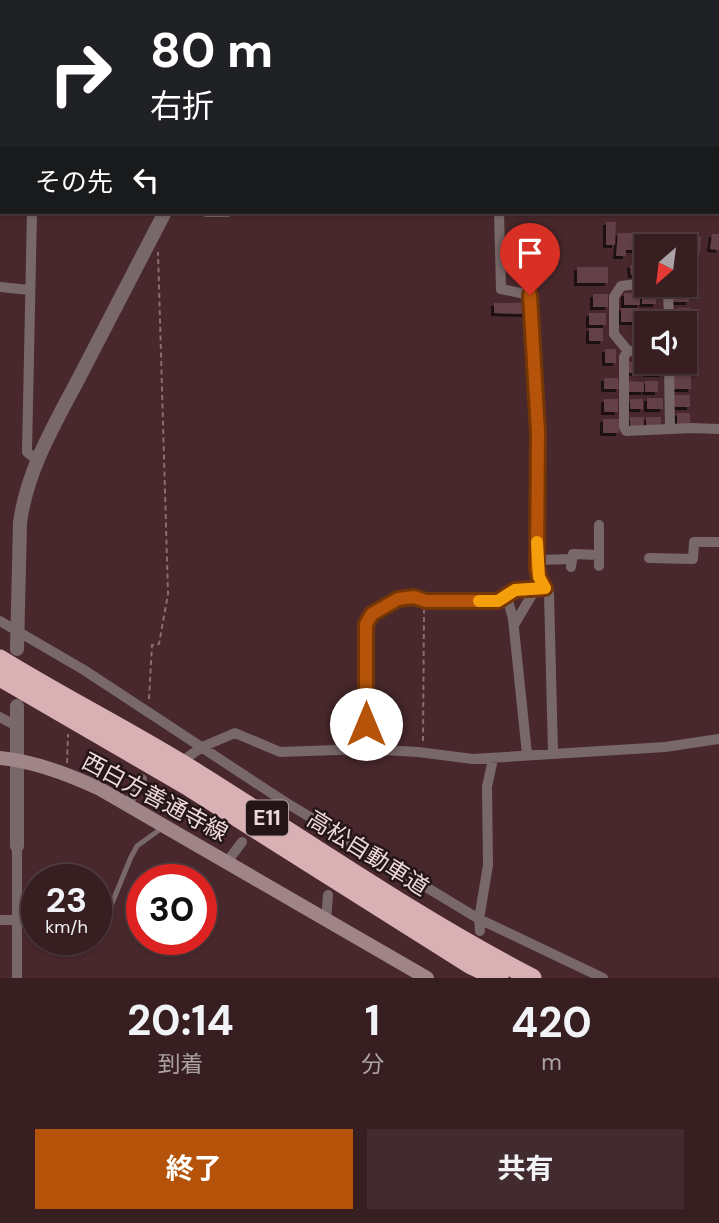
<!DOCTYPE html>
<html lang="ja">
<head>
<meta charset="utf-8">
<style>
  body { margin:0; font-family:"DM Sans","Noto Sans JP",sans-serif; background:#412b2e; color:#f1f3f6; height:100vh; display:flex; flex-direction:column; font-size:26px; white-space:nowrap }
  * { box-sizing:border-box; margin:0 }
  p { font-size:23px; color:#aaa2a5 }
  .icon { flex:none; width:38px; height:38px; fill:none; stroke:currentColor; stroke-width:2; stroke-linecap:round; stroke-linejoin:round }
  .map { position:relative; height:978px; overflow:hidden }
  .side { display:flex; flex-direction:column; background:#361e21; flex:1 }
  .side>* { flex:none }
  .hud { position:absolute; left:0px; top:0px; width:719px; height:214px; box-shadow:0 2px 5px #0004,0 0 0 2px #503c3f; background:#202124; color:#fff; overflow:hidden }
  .needle { width:46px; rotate:208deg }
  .controls { position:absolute; left:634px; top:234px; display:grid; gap:14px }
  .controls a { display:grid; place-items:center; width:63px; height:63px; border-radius:0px; background:#361e21; box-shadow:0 2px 5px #0004,0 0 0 2px #503c3f; font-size:35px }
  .speed { position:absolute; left:21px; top:864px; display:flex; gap:14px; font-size:35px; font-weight:700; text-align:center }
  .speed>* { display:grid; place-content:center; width:91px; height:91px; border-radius:50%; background:#361e21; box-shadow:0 2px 5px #0004,0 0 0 2px #503c3f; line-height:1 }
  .speed small { font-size:18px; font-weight:400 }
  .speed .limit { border:10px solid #d22; background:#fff; color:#111 }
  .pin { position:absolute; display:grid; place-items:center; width:60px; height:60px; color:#fff; margin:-72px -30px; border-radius:50% 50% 50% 0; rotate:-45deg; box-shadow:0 0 7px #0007 }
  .pin .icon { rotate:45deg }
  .me { position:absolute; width:77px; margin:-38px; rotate:0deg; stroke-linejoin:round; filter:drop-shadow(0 0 5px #0008) }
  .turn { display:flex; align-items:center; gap:24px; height:147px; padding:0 35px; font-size:32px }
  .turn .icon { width:91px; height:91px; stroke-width:2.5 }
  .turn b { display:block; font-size:49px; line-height:60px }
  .then { display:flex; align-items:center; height:66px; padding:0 35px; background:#0003; gap:14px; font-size:26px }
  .eta { display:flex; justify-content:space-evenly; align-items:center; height:119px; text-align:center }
  .eta b { font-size:42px; font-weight:700; line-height:49px }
  .cta { display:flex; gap:14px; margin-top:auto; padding:14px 35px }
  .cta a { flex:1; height:80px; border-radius:0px; background:#b45309; color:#fff; font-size:28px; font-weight:700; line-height:80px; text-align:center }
  .cta a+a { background:#412b2e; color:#f1f3f6 }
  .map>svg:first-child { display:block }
  .building { fill:#634146; filter:url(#shadow) }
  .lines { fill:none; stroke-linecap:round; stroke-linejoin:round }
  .path { stroke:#896d70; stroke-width:2; stroke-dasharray:5 3.5; stroke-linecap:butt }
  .service { stroke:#796869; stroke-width:5 }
  .minor { stroke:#796869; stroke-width:10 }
  .tertiary { stroke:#796869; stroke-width:14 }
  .secondary { stroke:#a08588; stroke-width:14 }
  .motorway { stroke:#d9b0b4; stroke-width:19 }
  .route-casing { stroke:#753606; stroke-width:18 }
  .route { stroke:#b45309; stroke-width:12 }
  .slow { stroke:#f59e0b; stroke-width:12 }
  .labels { text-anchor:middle; stroke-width:5; stroke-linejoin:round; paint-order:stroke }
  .shield { fill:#241517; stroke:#b19ea0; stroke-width:2 }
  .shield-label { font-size:21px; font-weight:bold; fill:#eed8da }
  .street-label { font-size:23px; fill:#eed8da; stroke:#241517 }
</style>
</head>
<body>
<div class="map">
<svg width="719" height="978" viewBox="0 0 719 978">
  <defs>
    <filter id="shadow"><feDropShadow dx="-3" dy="3" stdDeviation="0" flood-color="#0009"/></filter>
  </defs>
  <rect width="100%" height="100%" fill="#48282c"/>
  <path class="building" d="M606 222H616L615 245H606Z
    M618 233H641V250H626V256H616Z
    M712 234H719V250L710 249Z
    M680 236 701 237 700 253 684 252V247H679Z
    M642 264 643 275H631L630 265Z
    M577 267H608V283H577Z
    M642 290H656V304H642Z
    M673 290H689V302H673Z
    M624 293H640V305H624Z
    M593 294H608V307H593Z
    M494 303H527L526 314 494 313Z
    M621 308H639V322H621Z
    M677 308H691V320H677Z
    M640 309H655L656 322H640Z
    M589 313H606V325H589Z
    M684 322H691V337H684Z
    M639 325H646V338H639Z
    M589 328H603V341H589Z
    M684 344H691V354H684Z
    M605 349H616V363H605Z
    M684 359H691V372H678V362H684Z
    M628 362H641L642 373H627Z
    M645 362H662V374H646Z
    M674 376H691V389H674Z
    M604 378H618L619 389H604Z
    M628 381 644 382V392H628Z
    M645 381H658V392H645Z
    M674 395H690V407H674Z
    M647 398H663V409H647Z
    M604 399H618V412H604Z
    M630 399H643V409H630Z
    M677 413H690V424H677Z
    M630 417H644V429H630Z
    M646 417H661V427H646Z
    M603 419H619V433H603Z"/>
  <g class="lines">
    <path class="path" d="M149 699 152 645 159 644 168 594 158 252
      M423 741 424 610
      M67 763 68 734"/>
    <path class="service" d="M341 2V0
      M96 914 108 913 131 857 137 846 162 828
      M18 920 37 918"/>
    <path class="minor" d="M34 2V0
      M718 128H719
      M32 212 27 452 37 460
      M206 212H228
      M499 212 501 289 530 295 538 432 537 567 542 584 549 593 553 753
      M646 283 621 286 614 297V334L628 351 624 357V427L626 431 692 428 719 429
      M665 285 668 286 669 324
      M0 287 29 290
      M628 351H646
      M669 362 670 429
      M649 558 693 559 694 542H719
      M537 560 571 559
      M599 566V525
      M571 567 573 554 599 555
      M504 598 509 604 513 619 527 754
      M0 621 84 670 285 802 479 919 603 978
      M514 625 536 588
      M0 717 18 727
      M366 749V624L371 614 399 599 414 597 426 601H498L515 590 545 588
      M188 757 202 747 235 733 280 752 365 749 418 752 473 759 665 747 719 739
      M128 804 142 779
      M17 846V978
      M227 862 242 842
      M0 920H18
      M326 920 328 895
      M480 931 479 919 488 865 487 787 493 759"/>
    <path class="tertiary" d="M265 2 266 0
      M17 649 20 523C27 469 56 422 81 374 109 320 137 266 165 212
      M17 706V846"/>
    <path class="secondary" d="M0 758C34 761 68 774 100 789L427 978"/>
    <path class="motorway" d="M0 659C65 699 133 733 197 773 309 843 416 918 532 978
      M0 677 186 785 471 965 499 978"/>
  </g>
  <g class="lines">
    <g class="route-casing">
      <path id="route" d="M366 724V624L372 614 398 599 414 597 426 601H498L515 590 545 588 539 577 537 568 538 432 530 295"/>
    </g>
    <use href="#route" class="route"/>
    <path class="slow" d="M479 601H498L515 590 545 588 539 577 537 542"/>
  </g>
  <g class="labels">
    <rect class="shield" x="246" y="800.5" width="42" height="35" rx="5"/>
    <g class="shield-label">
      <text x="267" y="825">E11</text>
    </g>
    <g class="street-label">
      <text transform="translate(155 797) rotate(28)" y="8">西白方善通寺線</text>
      <text transform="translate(368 853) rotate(32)" y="8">高松自動車道</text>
    </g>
  </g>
</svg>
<div class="controls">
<a><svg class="needle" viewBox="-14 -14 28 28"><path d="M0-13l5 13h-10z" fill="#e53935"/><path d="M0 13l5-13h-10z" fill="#aaa2a5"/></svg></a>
<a><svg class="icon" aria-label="sound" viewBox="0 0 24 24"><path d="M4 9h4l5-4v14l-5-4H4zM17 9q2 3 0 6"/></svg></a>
</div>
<div class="speed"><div>23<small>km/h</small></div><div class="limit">30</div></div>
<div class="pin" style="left:530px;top:295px;background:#d93025"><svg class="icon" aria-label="arrive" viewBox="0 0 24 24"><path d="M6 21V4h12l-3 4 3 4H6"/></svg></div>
<svg class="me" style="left:366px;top:724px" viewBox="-20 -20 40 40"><circle r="19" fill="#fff"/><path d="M0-13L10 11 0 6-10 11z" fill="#b45309"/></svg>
<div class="hud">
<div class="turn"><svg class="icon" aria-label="right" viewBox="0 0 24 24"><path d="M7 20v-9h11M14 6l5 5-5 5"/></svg><div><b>80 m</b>右折</div></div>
<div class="then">その先<svg class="icon" aria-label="left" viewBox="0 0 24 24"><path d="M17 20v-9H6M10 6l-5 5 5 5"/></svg></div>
</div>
</div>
<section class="side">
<div class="eta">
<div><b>20:14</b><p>到着</p></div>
<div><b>1</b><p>分</p></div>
<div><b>420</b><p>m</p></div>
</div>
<div class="cta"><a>終了</a><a>共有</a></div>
</section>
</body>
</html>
